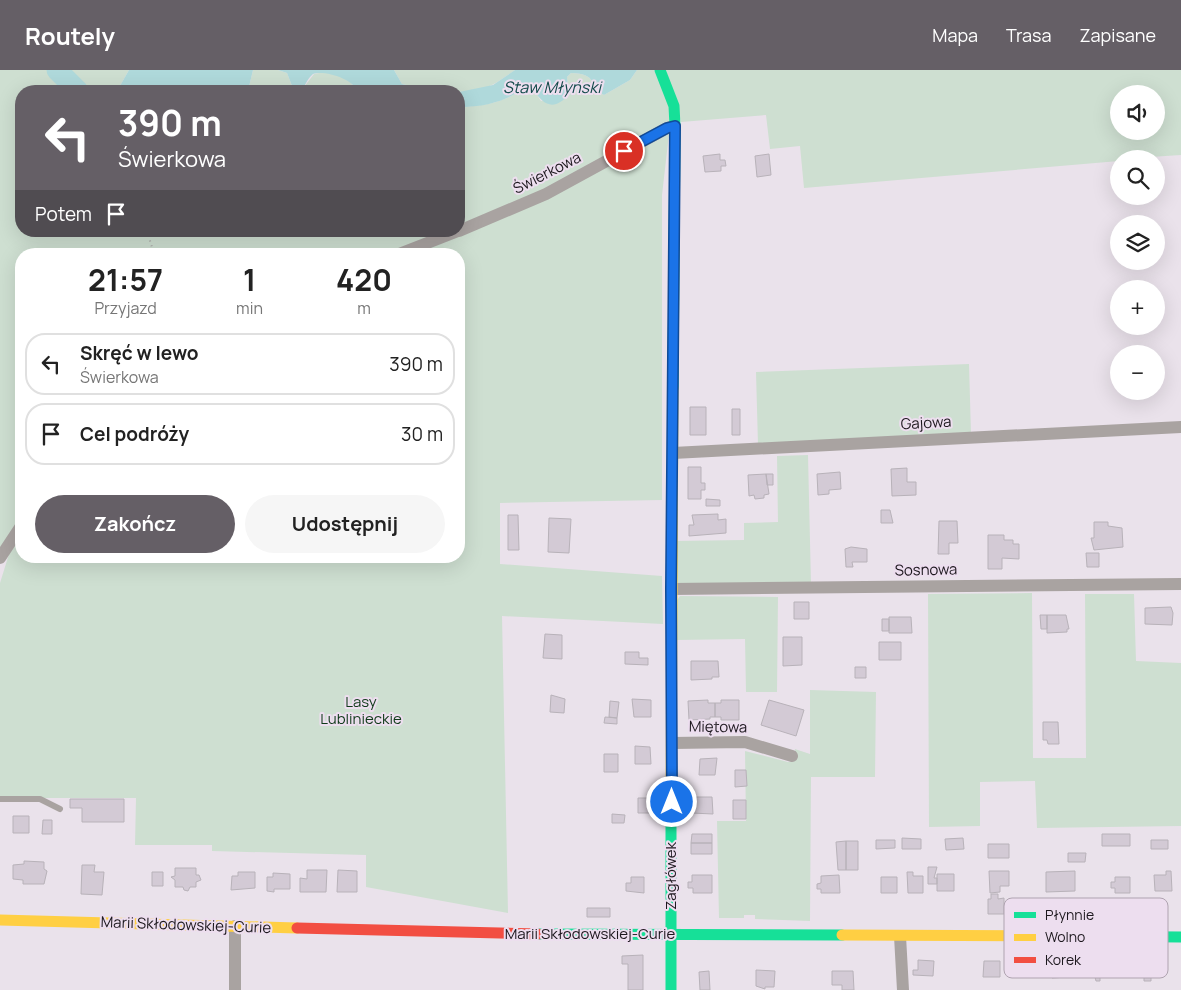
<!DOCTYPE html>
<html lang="pl">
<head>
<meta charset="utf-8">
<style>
  body { margin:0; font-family:Manrope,sans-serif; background:#f6f6f6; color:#222; height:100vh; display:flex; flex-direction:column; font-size:19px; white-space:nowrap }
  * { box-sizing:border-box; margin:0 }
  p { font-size:16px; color:#767676 }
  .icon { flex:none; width:28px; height:28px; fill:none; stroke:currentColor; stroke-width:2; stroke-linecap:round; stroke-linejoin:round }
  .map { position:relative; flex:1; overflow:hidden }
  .sheet { position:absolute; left:15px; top:178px; width:450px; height:315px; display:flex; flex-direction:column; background:#fff; border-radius:20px; box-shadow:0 5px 20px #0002 }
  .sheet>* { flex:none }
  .banner { position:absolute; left:15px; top:15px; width:450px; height:152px; border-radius:20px; box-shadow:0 5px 20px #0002; background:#655f66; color:#fff; overflow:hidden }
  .buttons { position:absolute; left:1110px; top:15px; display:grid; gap:10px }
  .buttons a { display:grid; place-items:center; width:55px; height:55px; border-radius:50%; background:#fff; box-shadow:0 5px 20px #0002; font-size:25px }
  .pin { position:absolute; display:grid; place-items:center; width:42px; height:42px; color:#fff; margin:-21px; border:2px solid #fff; border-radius:50%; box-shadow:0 1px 5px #0007 }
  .me { position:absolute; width:55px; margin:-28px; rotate:0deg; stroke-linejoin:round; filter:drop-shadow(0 0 4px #0008) }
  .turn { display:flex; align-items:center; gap:18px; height:105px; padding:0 20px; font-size:22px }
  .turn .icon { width:65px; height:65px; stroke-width:2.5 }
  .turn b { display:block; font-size:35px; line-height:42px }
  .then { display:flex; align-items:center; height:48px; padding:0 20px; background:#0003; gap:10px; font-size:19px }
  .eta { display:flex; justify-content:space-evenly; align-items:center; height:85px; text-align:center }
  .eta b { font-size:30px; font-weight:700; line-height:35px }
  .primary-button { display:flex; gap:10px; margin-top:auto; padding:10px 20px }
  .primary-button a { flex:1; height:58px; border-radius:30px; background:#655f66; color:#fff; font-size:20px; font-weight:700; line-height:58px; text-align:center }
  .primary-button a+a { background:#f6f6f6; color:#222 }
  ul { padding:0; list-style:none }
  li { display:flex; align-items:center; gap:15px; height:62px; margin:0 10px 8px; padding:0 10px; border:2px solid #e0e0e0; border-radius:20px }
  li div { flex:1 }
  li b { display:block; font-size:19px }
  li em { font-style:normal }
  header { display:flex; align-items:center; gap:30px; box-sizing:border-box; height:70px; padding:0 25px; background:#655f66; color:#fff }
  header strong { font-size:24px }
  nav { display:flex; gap:28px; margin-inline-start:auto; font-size:18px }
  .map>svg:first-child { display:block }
  .green { fill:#cedfd1; fill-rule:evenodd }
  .water { fill:#afd9db }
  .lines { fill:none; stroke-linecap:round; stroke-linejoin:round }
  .river { stroke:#afd9db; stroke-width:21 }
  .building { fill:#d3cad5; stroke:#b8b2b9 }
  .path { stroke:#a9a6a6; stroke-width:2; stroke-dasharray:1 4; stroke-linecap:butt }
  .lane { stroke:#a9a3a1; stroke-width:6 }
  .street { stroke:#a9a3a1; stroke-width:12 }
  .fast { stroke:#16e098; stroke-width:11 }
  .slow { stroke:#ffcf43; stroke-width:11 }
  .jam { stroke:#f24e42; stroke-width:11 }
  .route-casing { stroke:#114b97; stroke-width:12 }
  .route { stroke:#1a73e8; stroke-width:9 }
  .labels { text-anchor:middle; stroke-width:4; stroke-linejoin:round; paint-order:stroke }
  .street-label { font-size:15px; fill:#1d181e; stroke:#eddeef }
  .park-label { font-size:15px; fill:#0f3a19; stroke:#eddeef }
  .water-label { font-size:16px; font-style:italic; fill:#124a4a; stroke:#eddeef }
  .key { fill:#eddeef; stroke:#afa3b0; stroke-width:1 }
  .key-label { font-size:14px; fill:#1d181e }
</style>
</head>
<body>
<header>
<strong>Routely</strong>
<nav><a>Mapa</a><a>Trasa</a><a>Zapisane</a></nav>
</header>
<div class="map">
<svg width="1181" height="920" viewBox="0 0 1181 920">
  <rect width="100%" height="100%" fill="#eae2eb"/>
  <path class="green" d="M0 0H129L117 21H21V161H459V37C475 36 491 35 507 28 516 24 522 19 533 19L541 31 569 24 567 7 571 3C598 3 590 18 604 25L630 10 637 0H654L669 28V64L662 125V430L500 433V494L662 506 663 554 502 546 508 843 366 817V785L212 781V775H135L136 728H0V513L9 484 21 466V486H459V184H21V361H19L17 455 0 479Z
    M253 0H278L287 3 294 21H248Z
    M394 0H515C508 5 500 11 492 15 464 27 430 21 402 14Z
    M666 0H1181V85L1119 89V91L804 118 800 76 770 79 766 45 681 52ZM1119 24H1156V61H1119Z
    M324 2 347 8 357 21H301L314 4Z
    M969 294 971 364 758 375 756 302Z
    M808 385 811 514 680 515 675 510 674 471 744 470V453L778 452 777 386Z
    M1032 523 1033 688H1086L1085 524H1134L1136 591 1181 593V756L1037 758 1035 711 980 712V756L929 757 928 524Z
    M680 526 778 527 777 622H746L745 569 676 570 675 533Z
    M810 620 876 622 875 707H811L810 851 755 849V845H744V848H719L717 751H746L745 681 788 692 794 691 795 679 810 684Z"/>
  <path class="water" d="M129 0H253L248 21H184L181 16 151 21H117Z
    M278 0H394L402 14 430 21H357C353 9 325 0 313 4 308 8 305 15 302 21H294L287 3Z
    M515 0H637L630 10 604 25C590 18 598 3 571 3L567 7 569 24C554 42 543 35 533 19 522 19 516 24 507 28 491 35 475 37 459 37V22L493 15Z"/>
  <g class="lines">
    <path class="river" d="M57 0 78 21"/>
  </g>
  <path class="building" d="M720 84V90H725L726 96H721V101L705 102 703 86Z
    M769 84 771 105 757 107 755 86Z
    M690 337H706V365H690Z
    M732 339H740V365H732Z
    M688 397H701V413H705V420H701V429H688Z
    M907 398V412H916V425L892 426 891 399Z
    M840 402 841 419 829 420V424L818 425 817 404Z
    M766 404 769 424 764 425V428L755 429 754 425 749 426 748 405Z
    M766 404H773V415H767Z
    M706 429 720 430V436H706Z
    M881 440H890L893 453H881Z
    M718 444V450L726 449V463L689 466V455H694L692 445Z
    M508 445H518L519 480H508Z
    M549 448 571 449 569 483 548 482Z
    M939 451H957L958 473H949V484H938Z
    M1094 452H1108V456L1122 458 1123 477 1094 480 1091 468H1094Z
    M988 465H1004V470H1013V474H1019V489L1002 488V499H988Z
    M851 477 867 479V492H852L853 497H846L845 479Z
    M1086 483H1099V497H1087Z
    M794 532H809V549H794Z
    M1171 537 1173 543 1172 555 1145 554V538Z
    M1040 545H1047V559H1041Z
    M1047 545H1066L1069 559H1067V562L1047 563Z
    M889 547H911L912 563H889Z
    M882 549H889V561H882Z
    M545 564 562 565V589L543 588Z
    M783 567H802V595L783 596Z
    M879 572H901V590H879Z
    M625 582H639V588H648V595L625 594Z
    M691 591H718L719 607H712V609L691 610Z
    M855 597H866V608H855Z
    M551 625 565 629 564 643 550 642Z
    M632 629 651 630V647H634Z
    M708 630V633H715V647H710V649L689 650 688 631Z
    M721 630H739V650H721V647H715V633H721Z
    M769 630 804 640 796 666 761 655Z
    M610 631 619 632 617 648 609 647Z
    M605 647 617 648V654L604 653Z
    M1043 652H1058L1059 674H1048L1047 670H1043Z
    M635 676 650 677 651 694H635Z
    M604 684H618V702H604Z
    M717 688 715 705H699L700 689Z
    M735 700H746L747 716 735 717Z
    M695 727H712L713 744 692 743V731H695Z
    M638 728H651V735L654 736 652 743H638Z
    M70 729H124V752H82V738H70Z
    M733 730H746V749H733Z
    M612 744 625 745 624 753H612Z
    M13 746H29V763H13Z
    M43 750H52V764H42Z
    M692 764H712V773H691Z
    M1102 764H1130V776H1102Z
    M902 768 921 769V779H902Z
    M963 768 964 779 946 780 945 769Z
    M876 770H895V778L876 779Z
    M1151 770H1168V779H1151Z
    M846 771V800H838L836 772Z
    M846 771H858V800H846Z
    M691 773H712V784H691Z
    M988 774H1009V788H988Z
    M1068 783H1086L1085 792H1068Z
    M24 791 44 792V799L47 801 44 814H23V810L13 809V795L24 794Z
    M82 795H95L94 802H104L102 825 81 824Z
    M928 797H937L934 808H937V814H928Z
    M175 798H196V805H199L201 810 196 812V817H190L188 821 184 820 183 817H175V810L171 807 175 806Z
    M307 800H327L326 822H300V808L307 809Z
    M338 800 357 801V822H337Z
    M989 801H1009V816H1000V822L990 823Z
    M1075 801V821L1046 822V802Z
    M1166 801H1171L1172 821H1155L1154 805H1166Z
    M152 802H163V816H152Z
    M238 802H255V818L231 820 232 806H238Z
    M907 802H913V806H923V823H908Z
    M273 803 290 804V819H274V822L267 821V807H273Z
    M937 804H954V821H937Z
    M692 805H712V823H693V818H688V812H692Z
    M839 805 840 823H821V819H817V814L821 813V806Z
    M631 807H644V823L626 821V813H631Z
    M881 807H897V823H881Z
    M1115 807H1130V823H1115V818H1111V812H1115Z
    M991 824H998V829L1004 828V844H988V829H991Z
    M587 838H610V847H587Z
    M643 885V920H628V894H622V886Z
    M918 890 934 891 933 906 913 905V900H918Z
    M984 891H1000V907H983Z
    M1095 891V897H1100V911H1096L1095 907H1080V892Z
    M1138 891H1156V907H1151V911H1144V907H1138Z
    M1052 893H1067V907L1052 908V905H1048V899H1052Z
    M756 900 775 901 774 917H765V919L756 916Z
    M709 901 710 920H700L699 902Z
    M832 901H853L854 920H842V915H832Z"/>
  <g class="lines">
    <path class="path" d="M147 161 154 184"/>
    <path class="lane" d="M0 729H40L60 739"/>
    <path class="street" d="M459 161 546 124 667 58 675 56
      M399 184 458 161
      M673 383 1181 357
      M0 488 21 456
      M671 519 1181 514
      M672 673 745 672 792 686
      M900 866 903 920
      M235 920V856"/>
    <path class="fast" d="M660 0 674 36 675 56 673 318
      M671 736V920
      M538 864 842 865
      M1051 866 1181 867"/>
    <path class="slow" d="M671 736 673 318
      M0 850 297 858
      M842 865 1051 866"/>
    <path class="jam" d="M297 858 538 864"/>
  </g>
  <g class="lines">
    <g class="route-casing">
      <path id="route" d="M624 81 667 58 675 56 671 519 672 732"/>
    </g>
    <use href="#route" class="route"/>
  </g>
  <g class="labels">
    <g class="street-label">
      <text transform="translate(547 103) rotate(-27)" y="5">Świerkowa</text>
      <text transform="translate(926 353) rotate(-3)" y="5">Gajowa</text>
      <text transform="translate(926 500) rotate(-1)" y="5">Sosnowa</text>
      <text transform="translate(718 657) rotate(1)" y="5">Miętowa</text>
      <text transform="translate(671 806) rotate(-90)" y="5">Zagłówek</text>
      <text transform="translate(186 855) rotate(2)" y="5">Marii Skłodowskiej-Curie</text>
      <text x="590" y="869">Marii Skłodowskiej-Curie</text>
    </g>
    <g class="park-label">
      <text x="361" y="637">Lasy<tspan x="361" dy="17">Lublinieckie</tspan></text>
    </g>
    <g class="water-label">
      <text x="552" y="23">Staw Młyński</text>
    </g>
  </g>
  <rect x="1004" y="828" width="164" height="80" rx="8" class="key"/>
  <rect x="1014" y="842" width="22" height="6" fill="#16e098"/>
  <rect x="1014" y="864" width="22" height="7" fill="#ffcf43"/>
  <rect x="1014" y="887" width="22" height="6" fill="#f24e42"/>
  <g class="key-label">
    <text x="1045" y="850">Płynnie</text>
    <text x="1045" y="872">Wolno</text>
    <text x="1045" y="895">Korek</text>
  </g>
</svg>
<div class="buttons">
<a><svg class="icon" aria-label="sound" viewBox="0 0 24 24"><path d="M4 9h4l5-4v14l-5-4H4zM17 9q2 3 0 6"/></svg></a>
<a><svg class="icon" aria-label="search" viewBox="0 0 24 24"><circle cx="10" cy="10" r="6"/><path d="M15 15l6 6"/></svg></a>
<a><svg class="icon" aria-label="layers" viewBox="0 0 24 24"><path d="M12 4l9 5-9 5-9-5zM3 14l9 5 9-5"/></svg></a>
<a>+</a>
<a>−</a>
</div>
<div class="pin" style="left:624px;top:81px;background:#d93025"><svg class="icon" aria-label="arrive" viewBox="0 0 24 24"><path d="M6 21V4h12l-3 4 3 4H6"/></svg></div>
<svg class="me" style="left:672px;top:732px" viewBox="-20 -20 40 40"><circle r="17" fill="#1a73e8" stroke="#fff" stroke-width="3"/><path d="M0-11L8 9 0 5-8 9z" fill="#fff"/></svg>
<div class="banner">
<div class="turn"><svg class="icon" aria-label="left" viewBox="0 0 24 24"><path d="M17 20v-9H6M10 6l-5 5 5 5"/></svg><div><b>390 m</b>Świerkowa</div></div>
<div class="then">Potem<svg class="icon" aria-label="arrive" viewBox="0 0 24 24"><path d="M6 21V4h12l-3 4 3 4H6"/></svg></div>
</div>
<section class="sheet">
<div class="eta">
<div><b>21:57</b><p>Przyjazd</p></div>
<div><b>1</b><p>min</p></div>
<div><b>420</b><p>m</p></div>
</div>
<ul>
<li><svg class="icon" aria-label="left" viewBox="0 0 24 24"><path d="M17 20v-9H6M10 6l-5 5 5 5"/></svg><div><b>Skręć w lewo</b><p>Świerkowa</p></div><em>390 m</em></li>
<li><svg class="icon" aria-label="arrive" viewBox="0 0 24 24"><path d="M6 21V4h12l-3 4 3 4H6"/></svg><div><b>Cel podróży</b></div><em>30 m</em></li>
</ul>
<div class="primary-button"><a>Zakończ</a><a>Udostępnij</a></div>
</section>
</div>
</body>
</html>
